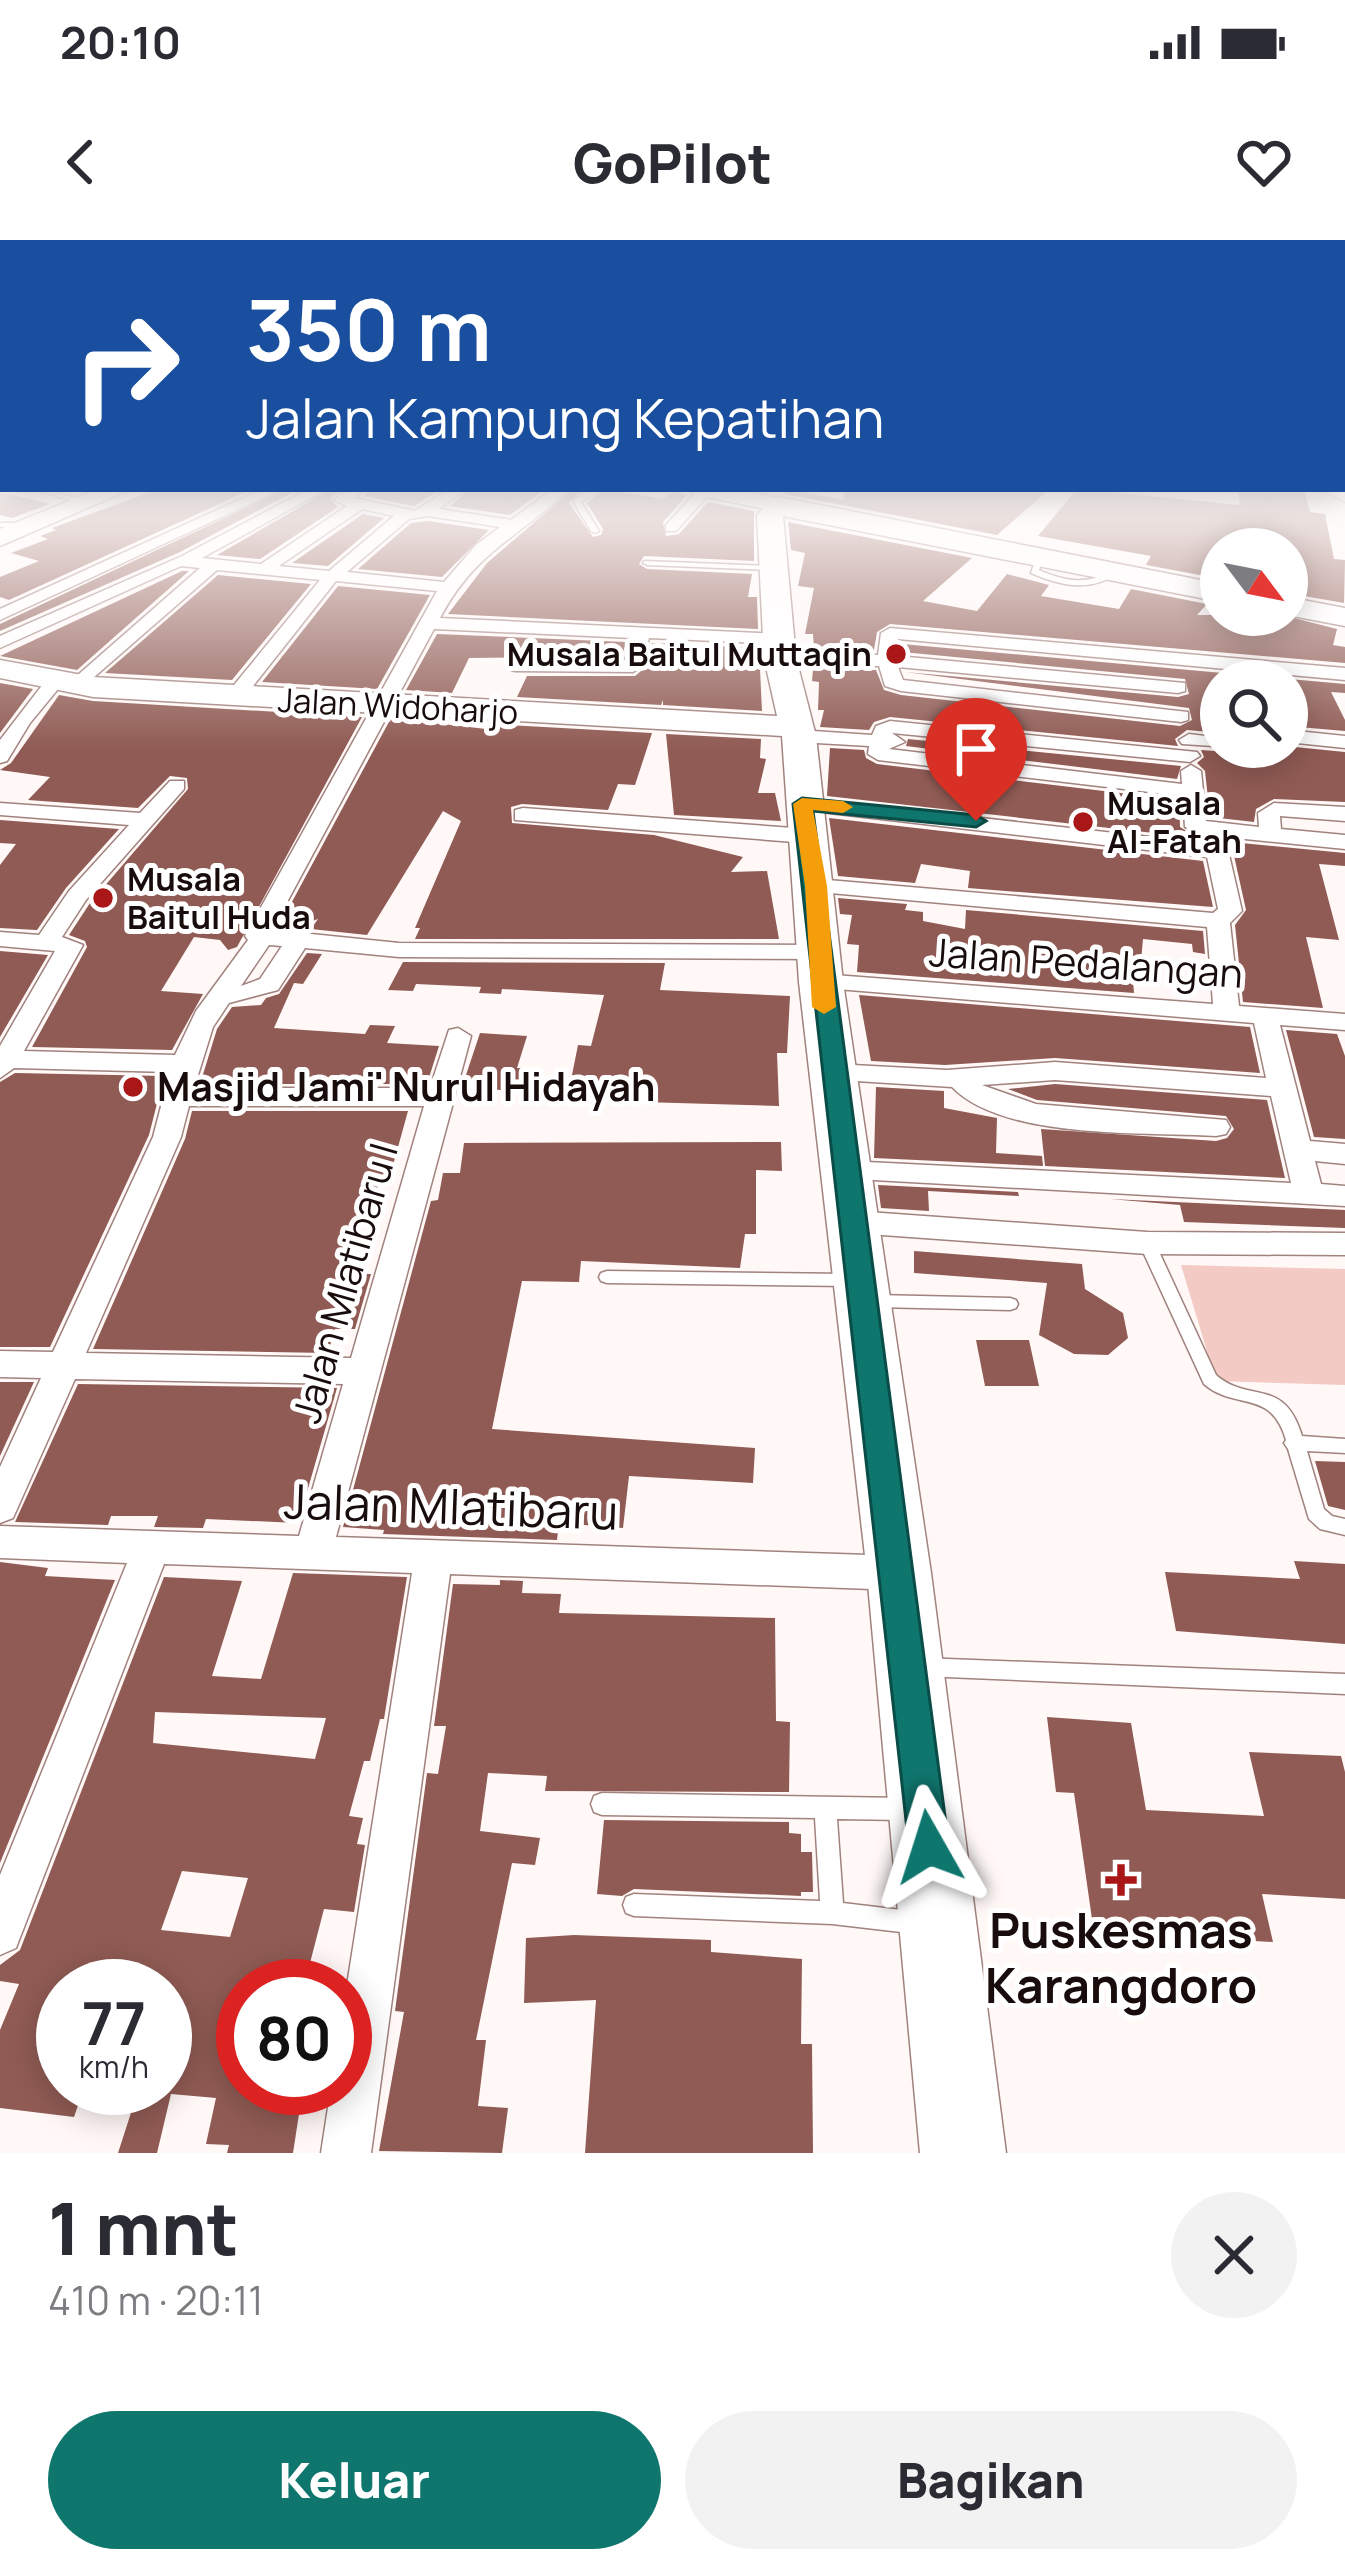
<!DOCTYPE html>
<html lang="id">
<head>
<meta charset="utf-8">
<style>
  body { margin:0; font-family:Manrope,sans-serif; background:#f2f2f3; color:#2b2b33; height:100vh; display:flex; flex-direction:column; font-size:45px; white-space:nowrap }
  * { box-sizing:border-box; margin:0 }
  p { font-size:39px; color:#7c7c81 }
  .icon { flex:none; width:66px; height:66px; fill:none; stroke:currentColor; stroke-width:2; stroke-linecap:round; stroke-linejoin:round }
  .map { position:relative; height:1913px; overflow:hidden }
  .panel { display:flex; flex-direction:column; background:#fff; flex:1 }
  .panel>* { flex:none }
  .guide { position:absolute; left:0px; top:0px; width:1347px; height:252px; box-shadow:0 6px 30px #0003; background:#1a4fa0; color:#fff; overflow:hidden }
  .needle { width:78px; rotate:122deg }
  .fabs { position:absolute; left:1200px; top:288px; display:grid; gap:24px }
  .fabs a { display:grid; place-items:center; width:108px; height:108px; border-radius:50%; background:#fff; box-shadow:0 6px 30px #0003; font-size:60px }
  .speed { position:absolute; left:36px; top:1719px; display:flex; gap:24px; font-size:60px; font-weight:700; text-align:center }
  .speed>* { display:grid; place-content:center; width:156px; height:156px; border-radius:50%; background:#fff; box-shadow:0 6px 30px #0003; line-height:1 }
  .speed small { font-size:30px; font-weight:400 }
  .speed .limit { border:18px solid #d22; background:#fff; color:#111 }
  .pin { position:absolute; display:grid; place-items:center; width:102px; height:102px; color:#fff; margin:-123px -51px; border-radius:50% 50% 50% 0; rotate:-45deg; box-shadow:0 0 12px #0007 }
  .pin .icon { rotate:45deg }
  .me { position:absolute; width:132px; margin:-66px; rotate:354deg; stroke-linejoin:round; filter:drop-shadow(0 0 9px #0008) }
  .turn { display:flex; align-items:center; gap:42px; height:252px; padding:0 48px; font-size:54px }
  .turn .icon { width:156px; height:156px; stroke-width:2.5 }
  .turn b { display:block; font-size:84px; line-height:102px }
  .round { display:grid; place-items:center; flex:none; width:126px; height:126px; border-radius:63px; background:#f2f2f3 }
  .overview { display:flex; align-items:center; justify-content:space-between; height:204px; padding:0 48px }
  h1 { font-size:72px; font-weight:800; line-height:90px }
  .primary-button { display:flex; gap:24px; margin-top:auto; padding:24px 48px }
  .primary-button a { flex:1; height:138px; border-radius:72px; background:#0f766e; color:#fff; font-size:48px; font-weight:800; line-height:138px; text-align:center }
  .primary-button a+a { background:#f2f2f3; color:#2b2b33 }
  .status { display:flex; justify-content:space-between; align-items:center; height:84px; padding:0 60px; background:#fff; direction:ltr }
  .status svg { height:33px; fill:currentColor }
  header { display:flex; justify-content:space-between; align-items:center; height:156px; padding:0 48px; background:#fff; font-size:54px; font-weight:800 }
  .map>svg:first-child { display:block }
  .green { fill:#f4cac4 }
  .building { fill:#905b54; fill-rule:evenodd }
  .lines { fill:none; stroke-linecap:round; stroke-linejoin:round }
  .service-casing { stroke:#a0827e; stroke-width:3 }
  .minor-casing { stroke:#a0827e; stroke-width:3 }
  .primary-casing { stroke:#a0827e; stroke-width:3 }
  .trunk-casing { stroke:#a0827e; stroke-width:3 }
  .service { fill:#fff; fill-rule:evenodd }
  .minor { fill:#fff; fill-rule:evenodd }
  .primary { fill:#fff; fill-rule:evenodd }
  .trunk { fill:#fff; fill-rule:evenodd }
  .route { fill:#0f766e; stroke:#0a4d48; stroke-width:3 }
  .slow { fill:#f59e0b }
  .poi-dot { fill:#aa1718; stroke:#fff; stroke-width:4.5 }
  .labels { text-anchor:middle; stroke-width:10; stroke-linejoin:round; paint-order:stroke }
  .far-poi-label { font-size:33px; font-weight:bold; fill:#180d0c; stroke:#fff; text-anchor:start }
  .far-street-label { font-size:33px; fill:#180d0c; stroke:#fff }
  .street-label { font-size:39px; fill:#180d0c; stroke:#fff }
  .poi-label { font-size:39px; font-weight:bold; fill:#180d0c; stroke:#fff; text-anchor:start }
  .near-street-label { font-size:48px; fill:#180d0c; stroke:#fff }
  .near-poi-label { font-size:48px; font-weight:bold; fill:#180d0c; stroke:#fff }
</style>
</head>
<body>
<div class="status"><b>20:10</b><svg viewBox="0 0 49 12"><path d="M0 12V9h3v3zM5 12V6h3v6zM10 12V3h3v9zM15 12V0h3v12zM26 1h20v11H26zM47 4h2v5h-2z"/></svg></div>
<header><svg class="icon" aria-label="back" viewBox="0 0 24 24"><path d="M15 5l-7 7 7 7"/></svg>GoPilot<svg class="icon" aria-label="heart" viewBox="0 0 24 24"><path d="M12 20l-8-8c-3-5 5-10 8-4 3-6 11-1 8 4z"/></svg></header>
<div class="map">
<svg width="1345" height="1913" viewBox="0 0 1345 1913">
  <rect width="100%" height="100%" fill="#fff8f7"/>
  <path class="green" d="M1181 1025 1345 1029V1145L1216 1141Z"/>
  <path class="building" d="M159 249H252L9 360 0 357V337L39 321 11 313 48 299 40 296 56 290 52 288Z
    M286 249H299L180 312 0 391V384Z
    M331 249H341L330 259 338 267 260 319 217 315Z
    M369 249H441L414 266 364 256Z
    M470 249H545L510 275 450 266Z
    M573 249H583L569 263 593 297 601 295 603 289 587 263 604 249 663 259 673 252 687 255 663 282 666 296 679 294 708 262 754 271V321L644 316 639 324 647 329 752 334 748 357H757L758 389 448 374 487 323Z
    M785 249 844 260 845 249H1050L997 295 785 254Z
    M1077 249 1240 265 1238 249H1304L1310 272 1325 274 1334 319 1345 320 1344 363 1287 353V309H1221V339L1146 325 1151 316 1038 296Z
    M0 252 50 264 12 278 0 275Z
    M363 274 384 278 328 326 292 323Z
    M428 281 489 290 442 337 358 329 411 283Z
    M788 282 972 318 923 361 977 371 1007 334 1049 345 1041 356 1119 369 1131 349 1207 364 1197 375H1282L1337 389 1333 405 1345 407V423L890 384 877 392 874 410 814 409 813 394H805L814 348 798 346 805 313 791 310Z
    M182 331H189L77 430 0 416Z
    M218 335 311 344 232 440 105 433Z
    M338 346 430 355 377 449 262 442Z
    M437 394 626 402 622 416 469 418 452 453 406 450Z
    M652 403 759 408 762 471 663 465V460L661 465 517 457 527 436H635L646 427Z
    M902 404 1345 444V453L1331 452 1345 480V491L1287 486V441H1221V493L1187 490 1175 499 1178 506 890 477 874 482 869 490 820 487 824 470H818L819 442 812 441 813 429 876 430 884 450 901 455 1180 486 1192 480 1189 468 905 432 1178 457 1189 454 1185 439 902 412Z
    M0 443 33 449 0 493Z
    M59 455 93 461 362 477 237 707 228 710 220 700 194 697 161 751 203 754 172 810 32 807 87 707 85 701 69 695 90 663 188 549 187 538 170 536 138 568 28 560 50 537 0 530 11 523Z
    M391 478 486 489 488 484 652 493 635 545 618 544 608 570 522 564 511 567 512 583 654 595 743 617 731 632 767 631 779 699H415L420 688H415L461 581 443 571 367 695 311 689 318 679 293 688 279 686Z
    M666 494 761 499 760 518 766 519 758 553H775L781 581 674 575Z
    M908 499 1181 526 1177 539 906 506Z
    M1237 507 1244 514 1266 519 1288 514 1295 507 1345 512V562L1274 559 1256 569 1254 582 1210 577 1205 531 1197 523 1204 517 1201 510 1229 512Z
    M830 508 864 510 866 518 877 524 1179 560 1180 587 1198 598 827 556Z
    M829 578 1203 621 1213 667 968 648 970 631 921 624 915 643 838 636Z
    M0 580 119 589 66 648 37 690 0 688V625L16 604 0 603Z
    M1231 602 1345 613V626L1319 624 1339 700 1306 697 1323 768 1243 762 1235 685 1246 670Z
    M838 658 907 664 905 670 923 672V681L965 689 966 670 1203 691 1205 714 1193 712 1192 704 1143 699 1140 732 1132 730 1134 753 857 732 859 705 847 704 852 675 840 674Z
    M0 711 48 715 0 797Z
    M307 713 322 714 303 744 294 743 274 788 365 794 370 785 395 786 387 803 439 806 427 844H200L217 789 232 767 261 765 266 758 279 754Z
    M403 722 665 723 660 750 790 756 787 813H777L779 866 572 860 574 850H569L578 805 591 806 604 755 502 749 501 754 479 753 481 747 416 744 413 751 388 750Z
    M859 755 1250 787 1260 833 1055 818 945 825 871 821Z
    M1286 790 1337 794 1345 816V899L1314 897Z
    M480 793 527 796 517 828 532 829 525 852 462 847Z
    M15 833 164 836 149 895 50 1107H0V842Z
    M1055 844 1267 860 1285 938 1045 926 1041 889 1216 901 1227 898 1234 889 1226 876 1037 860 1008 849Z
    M876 847 944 851V868L997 878 996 913 1042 916 1043 926 874 918Z
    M192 871H408L390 936 381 935 369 977H362L347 1034H371L355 1089H335L328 1113 93 1109 185 899Z
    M781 902 782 931 756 930V994H745L740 1028 581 1021 579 1042 522 1041 492 1189 755 1208 753 1243 629 1236 623 1288 559 1283 557 1300 383 1294 384 1290 343 1287 431 961 438 960 443 933H460L464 903Z
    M878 945 1018 952 1019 956 928 951 929 971 881 968Z
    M1110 959 1345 970V988L1184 982 1180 965Z
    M914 1011 1082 1024 1085 1049 1123 1073 1128 1098 1108 1115 1074 1114 1039 1095 1047 1043 914 1033Z
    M976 1100H1029L1039 1146H985Z
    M0 1142H34L0 1216Z
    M78 1144 337 1148 298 1283 206 1279 203 1288 154 1287 158 1276H111L108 1285 15 1282Z
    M1315 1221 1345 1222V1270L1328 1266Z
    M1294 1321 1345 1324V1404L1176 1391 1165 1332 1300 1339Z
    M0 1322 48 1328 45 1336 115 1340 0 1623Z
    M293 1333 407 1337 384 1479H380L370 1521H364L349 1576 363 1578 357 1604 365 1605 354 1672 324 1669 304 1746H243V1848H303L293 1913H227L229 1905 206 1904 216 1858 171 1854 157 1913H118L139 1848H165V1746H63V1848H84L74 1877 0 1868V1790L19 1744 0 1741V1725L20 1710 164 1337 242 1341 212 1436 261 1439ZM155 1472 326 1478 315 1519 153 1503ZM182 1631 248 1638 230 1697 161 1690Z
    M500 1340 523 1341 522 1353 561 1354 559 1373 775 1378 776 1481 790 1482 789 1552 545 1551 547 1536 488 1533 480 1591 540 1598 535 1625 512 1623 476 1800H486L478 1866 508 1868 502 1913 379 1911 404 1772 395 1771 427 1533 438 1534 446 1486H434L453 1344 500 1345Z
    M1047 1477 1131 1483 1146 1570 1264 1576 1249 1512 1341 1516 1345 1532V1659L1262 1654 1273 1702 1165 1696 1166 1704 1095 1700 1074 1553 1056 1552Z
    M604 1580 789 1582V1593L801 1594V1612H812L813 1652H801V1656L634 1649 622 1656 597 1654Z
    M574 1695 711 1700V1712L802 1719 801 1804H812L813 1913H585L596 1760 524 1763 526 1698Z"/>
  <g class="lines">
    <g class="service-casing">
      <path id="service" d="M30 249H43L91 262 87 264Z
        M591 249H600L581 262 599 291 595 293 591 291 573 261Z
        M0 283H31L35 285 31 287H0Z
        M1037 315 1044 317 1039 330C1064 341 1087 346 1112 330L1119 332C1091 353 1061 346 1031 333Z
        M644 321 771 326 775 328 771 330 647 325 643 323Z
        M1147 997 1155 1003 1216 1135C1249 1164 1284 1136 1302 1196L1345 1199V1213L1307 1211 1324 1269 1332 1276 1345 1279V1295L1320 1289 1309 1279 1288 1209 1284 1203 1286 1200C1271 1148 1235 1171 1204 1144L1139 1003Z
        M607 1031 849 1034 855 1036 857 1040 855 1044 849 1046 607 1043 601 1041 599 1037 601 1033Z
        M875 1055 1010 1058 1016 1060 1018 1064 1016 1068 1010 1070 875 1067 869 1065 867 1061 869 1057Z
        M922 1418 1345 1434V1454L922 1436 915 1434 912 1427 915 1420Z
        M602 1553 904 1558 912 1561 915 1569 912 1577 904 1580 837 1579 843 1663 918 1672 926 1675 929 1683 926 1691 918 1694 832 1684 634 1676 626 1673 623 1665 626 1657 634 1654 820 1661 815 1578 602 1575 594 1572 591 1564 594 1556Z"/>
    </g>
    <g class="minor-casing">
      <path id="minor" d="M263 249H282L0 380V369Z
        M309 249H327L202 318 261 324 347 266 334 260 348 249H365L354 258 415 271 449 249H466L439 269 511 280 553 249H569C519 298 476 310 440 378L778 394 787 399 778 404 649 398 642 426 633 432 515 431 508 429V421L625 420 632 398 434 389 272 690 399 703 820 705 832 712 820 719 399 717 305 708 278 750 229 763 213 787 194 848H430L449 790 458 788 471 796 336 1297 899 1316 912 1321 918 1333 912 1345 899 1350 450 1334 371 1913H321L331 1848H345V1758L412 1333 164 1324 16 1708 0 1715V1635L127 1323 0 1318V1286L299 1296 343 1144 75 1139 13 1278 0 1283V1227L41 1138 0 1137V1111L53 1112 153 897 170 832 14 828 0 838V806L55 711 0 706V692L39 695 69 651 129 585 0 575V563L140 573 170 541H184V549L86 660 62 697 83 705 24 811 175 815 196 771 248 700 245 696 437 351 336 341 242 460 235 462 225 456 320 340 217 330 78 451 71 449V441L200 328 181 326 0 408V396L182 316ZM362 269 394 276 329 331 279 326ZM428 276 500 287 476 305 444 342 347 332 409 279ZM269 705 282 706 260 739 241 746ZM189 866H424L351 1118 86 1113 181 897Z
        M699 249 713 250 676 291H666V285Z
        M890 388 1345 428V440L898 399 897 416 1185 443V451L1178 453 898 427 903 440 1188 472V480L1181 482 901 451 885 446 879 426 780 424 771 418 780 412 878 415 881 393Z
        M47 439 63 443 30 483 7 521 0 523V500Z
        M890 481 1197 512 1200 516 1190 522 892 493 905 502 889 509 1182 544 1181 531 1191 525 1201 531 1206 581 1259 587 1258 573 1274 563 1345 567V581L1280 576 1281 589 1345 595V609L1225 597 1242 671 1230 683 1239 766 1345 774V790L1280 785 1310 901 1345 904V924L1315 921 1321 944 1345 946V966L837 938 832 931 847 921 1291 943 1271 856 1055 840 982 845 1036 864 1226 880 1230 887 1226 894 1216 896C1146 892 1003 900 952 847L824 839 820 833 824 827 834 824 947 830 1055 822 1266 838 1254 783 812 747 808 742 812 737 821 734 1213 764 1207 687 808 651 804 646 816 639 1213 673 1218 669 1207 617 795 569V559L803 558 1204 603 1202 594 1185 587 1183 556 878 520 868 514 869 506 799 502 789 496 799 490 872 495 876 486Z
        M1287 490 1345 496V508L1287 502Z
        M1189 494 1221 498V507H1229L1182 504 1179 500Z
        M1287 502 1291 507C1280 517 1252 517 1241 507H1287Z
        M523 568 807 589 818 596 807 603 515 580V570Z
        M854 971 1147 992 1345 993V1015L1147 1014 854 993 843 990 839 982 843 974Z"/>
    </g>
    <g class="primary-casing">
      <path id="primary" d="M1344 246 1345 262 1320 249H1344Z
        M98 249H131L0 306V289Z
        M689 249H736L787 260 791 265 779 272 693 254Z"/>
    </g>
    <g class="trunk-casing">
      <path id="trunk" d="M779 257 1221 344V362L783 276 796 418 816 496 843 742 931 1333 1006 1913H920L867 1333 799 742 782 496 93 457 0 438V420L93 437 777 476 764 418 757 275 770 260Z
        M1287 357 1345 368V386L1287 375Z"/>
    </g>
    <use href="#service" class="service"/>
    <use href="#minor" class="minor"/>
    <use href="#primary" class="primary"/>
    <use href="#trunk" class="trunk"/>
  </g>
  <linearGradient id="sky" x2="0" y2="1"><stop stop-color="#a7b1cd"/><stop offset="0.47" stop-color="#fffcfb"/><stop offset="1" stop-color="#fffcfb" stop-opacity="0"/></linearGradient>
  <rect width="1345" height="509" fill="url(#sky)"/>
  <path class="route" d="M802 558 976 575 986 581 976 587 813 571 949 1607 943 1621 929 1627 915 1621 909 1607 793 564Z"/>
  <path class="slow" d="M802 558 843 561 853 567 843 573 813 570 827 646 836 767 824 774 812 767 805 646 793 564Z"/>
  <g class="poi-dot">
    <circle cx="896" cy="414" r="12"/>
    <circle cx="1083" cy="582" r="12"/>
    <circle cx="103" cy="658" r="12"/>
    <circle cx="133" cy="847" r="12"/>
    <path d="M1115 1622h12v12h12v12h-12v12h-12v-12h-12v-12h12z"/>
  </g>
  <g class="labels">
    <g class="far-poi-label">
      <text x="872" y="426" text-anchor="end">Musala Baitul Muttaqin</text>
      <text x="1107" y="575">Musala<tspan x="1107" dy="38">Al-Fatah</tspan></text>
      <text x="127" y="651">Musala<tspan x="127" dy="38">Baitul Huda</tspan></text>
    </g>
    <g class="far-street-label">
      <text transform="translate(398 466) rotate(3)" y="12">Jalan Widoharjo</text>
    </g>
    <g class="street-label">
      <text transform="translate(1086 723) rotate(4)" y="14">Jalan Pedalangan</text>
      <text transform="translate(345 1043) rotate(-74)" y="14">Jalan Mlatibaru I</text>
    </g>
    <g class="poi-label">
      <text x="157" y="861">Masjid Jami' Nurul Hidayah</text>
    </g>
    <g class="near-street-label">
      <text transform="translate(451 1267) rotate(2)" y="17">Jalan Mlatibaru</text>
    </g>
    <g class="near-poi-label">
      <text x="1121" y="1708">Puskesmas<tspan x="1121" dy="55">Karangdoro</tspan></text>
    </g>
  </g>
</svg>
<div class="fabs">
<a><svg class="needle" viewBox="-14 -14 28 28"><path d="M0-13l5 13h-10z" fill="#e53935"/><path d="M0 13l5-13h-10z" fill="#7c7c81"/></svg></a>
<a><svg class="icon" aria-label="search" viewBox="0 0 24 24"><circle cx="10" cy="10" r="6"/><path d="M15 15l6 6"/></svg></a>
</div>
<div class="speed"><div>77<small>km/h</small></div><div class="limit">80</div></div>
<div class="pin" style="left:976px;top:581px;background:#d93025"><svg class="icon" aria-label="arrive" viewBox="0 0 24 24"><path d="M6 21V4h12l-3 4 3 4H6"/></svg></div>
<svg class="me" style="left:929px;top:1607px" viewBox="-20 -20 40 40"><path d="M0-17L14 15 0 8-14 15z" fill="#0f766e" stroke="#fff" stroke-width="4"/></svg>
<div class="guide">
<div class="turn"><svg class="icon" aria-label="right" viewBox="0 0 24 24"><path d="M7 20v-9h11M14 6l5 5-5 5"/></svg><div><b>350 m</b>Jalan Kampung Kepatihan</div></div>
</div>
</div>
<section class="panel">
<div class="overview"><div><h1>1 mnt</h1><p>410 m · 20:11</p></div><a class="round"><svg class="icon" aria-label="close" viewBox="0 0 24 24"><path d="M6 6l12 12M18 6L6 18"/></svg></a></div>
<div class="primary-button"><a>Keluar</a><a>Bagikan</a></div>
</section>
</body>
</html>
